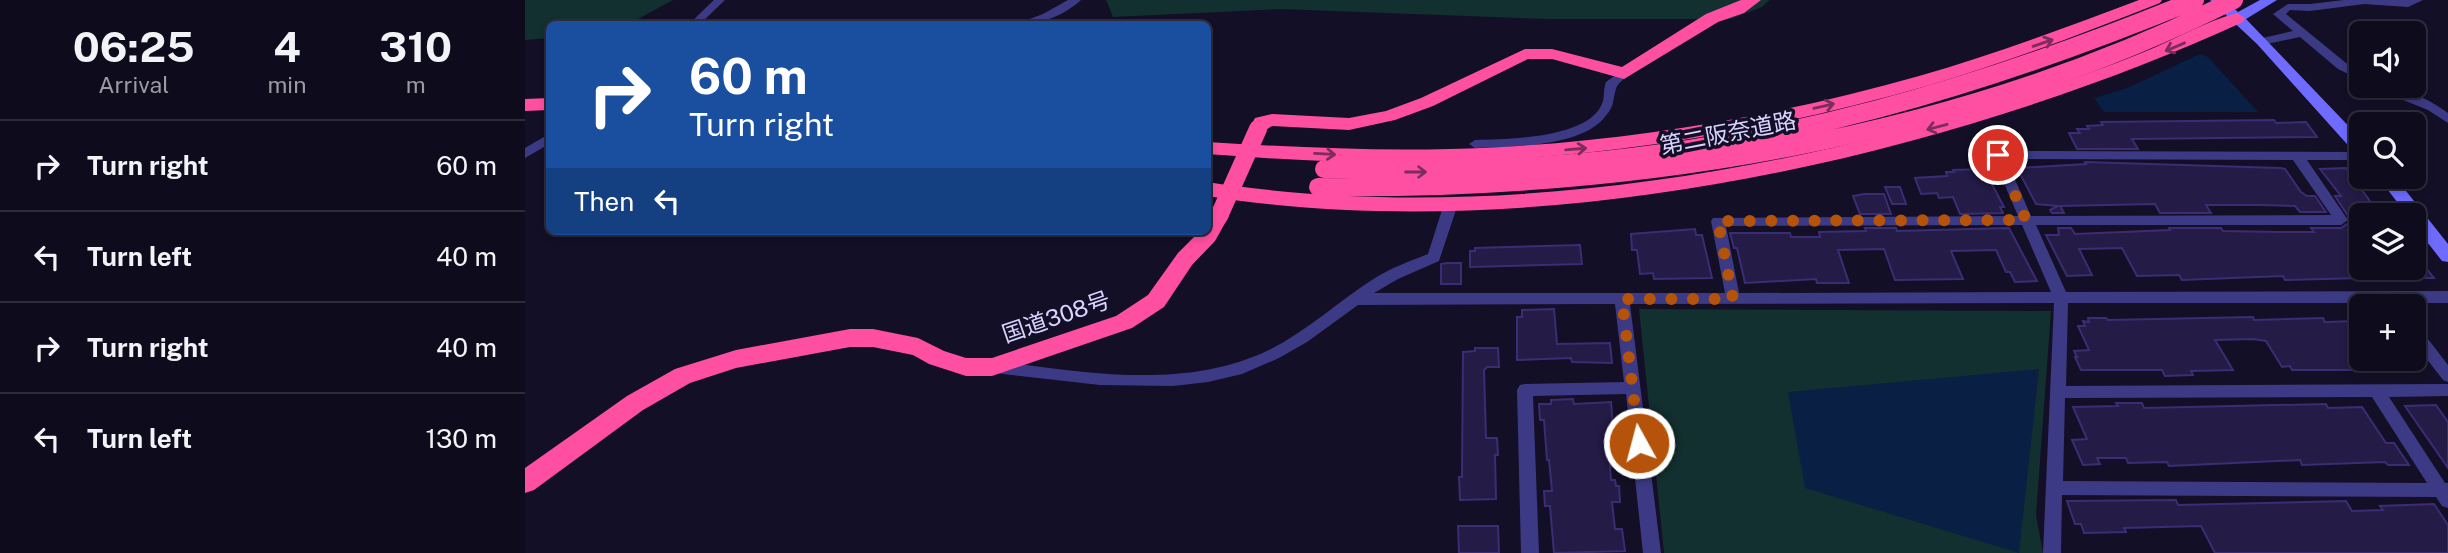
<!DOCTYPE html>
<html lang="en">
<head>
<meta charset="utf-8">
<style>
  body { margin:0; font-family:"Public Sans","Noto Sans JP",sans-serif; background:#1c1929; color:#f1f3f6; height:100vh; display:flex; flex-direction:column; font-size:26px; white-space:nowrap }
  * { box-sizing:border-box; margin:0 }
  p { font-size:23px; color:#9b9ba3 }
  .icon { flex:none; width:38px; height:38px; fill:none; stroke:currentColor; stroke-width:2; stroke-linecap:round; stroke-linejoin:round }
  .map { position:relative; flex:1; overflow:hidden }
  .panel { display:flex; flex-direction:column; background:#0e0b1c; width:525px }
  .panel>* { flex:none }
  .banner { position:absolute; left:21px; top:21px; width:665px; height:214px; border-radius:10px; box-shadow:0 4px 10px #0003,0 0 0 2px #2e2b3b; background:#1a4fa0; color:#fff; overflow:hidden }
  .controls { position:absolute; left:1824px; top:21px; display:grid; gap:14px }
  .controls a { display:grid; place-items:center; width:77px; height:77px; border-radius:10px; background:#0e0b1c; box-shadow:0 4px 10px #0003,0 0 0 2px #2e2b3b; font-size:35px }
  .pin { position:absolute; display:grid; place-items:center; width:60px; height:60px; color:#fff; margin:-30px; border:4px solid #fff; border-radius:50%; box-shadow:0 2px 7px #0007 }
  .me { position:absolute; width:77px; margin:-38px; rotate:353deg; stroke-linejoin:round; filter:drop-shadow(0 0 5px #0008) }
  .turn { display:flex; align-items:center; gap:24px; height:147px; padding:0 28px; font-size:32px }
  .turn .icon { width:91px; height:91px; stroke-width:2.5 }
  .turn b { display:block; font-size:49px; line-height:60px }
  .then { display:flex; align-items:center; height:66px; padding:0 28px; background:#0003; gap:14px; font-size:26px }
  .eta { display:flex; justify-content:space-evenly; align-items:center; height:119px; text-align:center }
  .eta b { font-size:42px; font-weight:700; line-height:49px }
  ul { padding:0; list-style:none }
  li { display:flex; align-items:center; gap:21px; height:91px; padding:0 28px; border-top:2px solid #2e2b3b }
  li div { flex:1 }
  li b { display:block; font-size:26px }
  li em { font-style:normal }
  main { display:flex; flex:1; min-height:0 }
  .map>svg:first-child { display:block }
  .green { fill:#12302f }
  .water { fill:#0a1f44 }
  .building { fill:#241b47; stroke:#3b2d73; stroke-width:2 }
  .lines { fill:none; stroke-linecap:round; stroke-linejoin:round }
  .street { fill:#3d3a85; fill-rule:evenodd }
  .secondary { fill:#6f6bff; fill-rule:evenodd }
  .highway { fill:#ff4fa3; fill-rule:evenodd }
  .highway-bridge { stroke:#ff4fa3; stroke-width:18 }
  .oneway { stroke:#7d2c5e }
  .route { stroke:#b45309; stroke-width:12; stroke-dasharray:0 21.6 }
  .labels { text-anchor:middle; stroke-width:7; stroke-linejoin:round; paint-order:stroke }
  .street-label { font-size:23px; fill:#d9d4ff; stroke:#130f26 }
</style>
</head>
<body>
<main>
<section class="panel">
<div class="eta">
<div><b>06:25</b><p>Arrival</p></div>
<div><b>4</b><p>min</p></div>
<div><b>310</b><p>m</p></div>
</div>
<ul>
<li><svg class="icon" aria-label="right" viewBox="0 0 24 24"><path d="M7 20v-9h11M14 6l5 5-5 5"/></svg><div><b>Turn right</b></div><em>60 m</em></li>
<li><svg class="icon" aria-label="left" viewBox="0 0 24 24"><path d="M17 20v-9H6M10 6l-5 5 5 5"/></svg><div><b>Turn left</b></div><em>40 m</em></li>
<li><svg class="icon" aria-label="right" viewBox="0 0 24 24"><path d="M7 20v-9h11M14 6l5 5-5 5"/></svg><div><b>Turn right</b></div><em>40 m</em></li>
<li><svg class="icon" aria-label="left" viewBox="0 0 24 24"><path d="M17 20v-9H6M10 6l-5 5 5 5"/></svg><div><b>Turn left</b></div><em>130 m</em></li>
</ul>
</section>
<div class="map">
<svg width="1923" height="553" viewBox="0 0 1923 553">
  <rect width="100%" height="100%" fill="#130f26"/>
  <path class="green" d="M0 0H148L104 24H24V38L0 40Z
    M581 0H1245L1237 7 1206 19H1021L755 9 588 17Z
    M1114 309 1526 311 1511 515 1518 553H1139Z"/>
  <path class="water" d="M1675 54 1683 57 1733 112H1579L1569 98 1602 88Z
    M1514 369 1494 553 1280 488 1263 392Z"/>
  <path class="building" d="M1749 120 1751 123 1781 122 1792 137 1607 139 1613 149H1552L1544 133H1555L1552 129H1564L1562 126 1578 125 1576 122Z
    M1560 162 1755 168 1760 169 1776 192 1782 196H1790L1801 212H1775L1770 206 1736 205H1681L1686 213H1635L1630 204 1535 206 1539 213H1527L1525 210 1533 206 1511 204 1492 168 1561 164Z
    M1821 168 1850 208H1836V278L1760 280 1758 276 1657 280 1654 275 1612 276 1597 248 1554 249 1567 275 1542 276 1521 235H1534L1533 228H1546L1550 234 1645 230 1644 228H1696L1698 231 1755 232H1789L1786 228H1816L1825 222V219L1810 196H1816L1795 169Z
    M1459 169 1479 207H1475L1478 213 1435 214 1428 197 1414 198 1412 193 1396 194 1390 178 1422 176 1421 172H1429L1428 170Z
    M1360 187H1375L1381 204H1367Z
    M1339 194H1359L1366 214H1335L1328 196Z
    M1340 228H1371L1372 231 1484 228 1512 281 1490 282 1485 272H1481L1471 250 1426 251 1438 279 1370 280 1359 249 1313 250 1324 283H1292L1291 279 1220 283 1212 248H1209L1205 233H1265L1266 237H1295L1294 232 1341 231Z
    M1170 229 1171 235H1177L1187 278 1129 279 1128 273 1115 274 1112 250H1107L1106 234Z
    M1055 245 1057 264 945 267V251H950V248Z
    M1888 252 1909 278H1888Z
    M922 263H936V284H916V264Z
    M1029 309 1032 344 1085 343 1087 363 1047 362 1046 358 992 360V317H997V310Z
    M1728 317 1729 320 1798 318 1800 322 1832 321 1836 326V370H1767L1765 366 1757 367 1741 341 1728 339 1690 340 1708 370 1666 371 1668 375 1640 376 1637 370H1556L1550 357H1552L1549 351 1564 350 1553 326H1560L1558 321 1564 322 1563 318H1581L1583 320Z
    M950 348H973L974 367H962L959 370 961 438H972L973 455H970L971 499 935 500 934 477H937L938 352 950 351Z
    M1048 399 1049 404 1086 402 1090 453H1084L1086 480H1090L1091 486H1094L1095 502H1087L1090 529H1097L1100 551 1029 553 1025 506H1020L1019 491H1027L1024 460H1022L1019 420H1015L1014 404H1026V400Z
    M1591 403H1617L1619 408 1801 404 1803 408 1837 407 1861 443H1869L1884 465H1863L1860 462 1777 465 1775 460 1644 466 1642 462 1603 463 1601 458H1572L1575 464 1558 465 1547 440 1562 439 1548 407 1593 406Z
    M1911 405 1923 422V468L1880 406Z
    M1651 500 1653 505 1821 501 1827 511 1858 510 1855 506 1909 504 1923 525V553H1690L1676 526 1599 528 1601 532 1559 533 1556 524H1550L1542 501Z
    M933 526H973L974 553H934Z"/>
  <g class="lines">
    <path class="street" d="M189 0H200L175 24H164Z
      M543 0H556C540 15 514 26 491 24L518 14Z
      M1819 0H1898L1883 7 1839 4 1785 11 1765 10 1761 14 1821 63 1836 71V80L1813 69 1775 37 1737 45 1731 41 1733 39 1768 31 1748 14 1763 4H1785Z
      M1099 69 1105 73C1101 78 1092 83 1091 89 1087 102 1090 106 1079 118 1055 147 985 147 950 148L944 144 950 140C982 139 1062 139 1077 104 1080 97 1078 89 1081 82Z
      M1849 86C1874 85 1903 98 1923 113V123L1903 110 1851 89Z
      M24 134V144L0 158V148Z
      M1473 151 1836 152V160H1782L1823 220 1816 225H1511L1541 292 1923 291V303H1543L1541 386 1923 384V396L1864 397 1920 483H1923V508L1917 506 1911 497 1537 495 1536 553H1518L1529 303 1105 304 1136 553H1118L1101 394 1008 396 1014 553H996L992 390 995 385 1000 384 1099 382 1090 304 833 305 782 342 754 358 717 374 683 382 648 386 575 385 470 373 465 371 462 367 465 363 470 361C559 372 659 391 744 350 782 331 814 301 850 278 866 268 885 261 903 254L917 210 924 205 931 210 914 261 873 279 849 293H1200L1186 221 1188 218 1493 216 1467 155ZM1481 159 1768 160 1806 215 1506 216ZM1497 225 1526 292 1214 293 1201 226ZM1847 397 1902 483 1538 481 1540 398Z
      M1888 324 1893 326 1923 365V382L1918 380 1888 341Z"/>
    <path class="secondary" d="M1685 0H1700L1713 12 1735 0H1752L1721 19 1836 139V154L1830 153 1732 44Z
      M1853 177H1870L1923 244V262L1917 261 1888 224V215H1882Z"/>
    <path class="highway" d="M1216 0H1236L1219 13 1193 22 1099 79 1027 59H1003L908 106 870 120 824 130 747 126 733 135 726 133 724 129 730 118 747 114 824 118 861 111 896 98 1000 49H1027L1097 67 1181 14Z
      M1614 0H1637L1635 3C1559 33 1483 62 1405 85 1250 130 1087 157 926 162 844 165 764 160 682 154V142C763 147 844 151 925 149 1083 145 1243 119 1394 76 1469 55 1542 27 1614 0Z
      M1712 13 1720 18 1718 22C1416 160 1013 249 682 196V182C938 222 1223 180 1469 105 1520 89 1570 72 1619 52 1649 40 1681 21 1712 13Z
      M24 98V110L0 111V99Z
      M694 209 701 211 704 216 690 241 667 265 639 307 607 328 467 376H441L404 364 388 355 348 347H325L211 368 165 383 118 410 9 490 0 493V468L102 396 150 369 211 350 325 329H348L393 338 419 351 441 358H467L591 316 623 295 653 253 675 231H682V219L687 211Z"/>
    <path class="highway-bridge" d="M799 169C873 170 947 170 1021 165 1248 150 1461 86 1670 0
      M793 187C1104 191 1429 141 1709 0
      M694 216 733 129"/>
  </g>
  <defs><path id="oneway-shaft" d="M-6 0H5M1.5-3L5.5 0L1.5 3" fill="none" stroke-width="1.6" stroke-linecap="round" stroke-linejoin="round" transform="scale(1.75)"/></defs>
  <g class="oneway">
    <use href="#oneway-shaft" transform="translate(1518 43) rotate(-19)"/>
    <use href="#oneway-shaft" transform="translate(1650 47) rotate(157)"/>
    <use href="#oneway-shaft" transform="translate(1299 106) rotate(-13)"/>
    <use href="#oneway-shaft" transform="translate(1412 127) rotate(165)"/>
    <use href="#oneway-shaft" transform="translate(1051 149) rotate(-5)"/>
    <use href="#oneway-shaft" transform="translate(800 154) rotate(3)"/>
    <use href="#oneway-shaft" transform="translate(891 172)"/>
  </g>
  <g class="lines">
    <path class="route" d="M1114 443 1097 299H1208L1193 221 1501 220 1473 155"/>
  </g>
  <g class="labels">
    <g class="street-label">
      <text transform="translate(1203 133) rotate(-11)" y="8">第二阪奈道路</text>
      <text transform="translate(531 317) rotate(-19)" y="8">国道308号</text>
    </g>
  </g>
</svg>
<div class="controls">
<a><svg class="icon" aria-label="sound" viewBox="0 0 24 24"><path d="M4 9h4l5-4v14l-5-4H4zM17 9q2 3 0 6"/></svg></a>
<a><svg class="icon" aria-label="search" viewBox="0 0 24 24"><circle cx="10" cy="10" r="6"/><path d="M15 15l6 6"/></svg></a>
<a><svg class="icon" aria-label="layers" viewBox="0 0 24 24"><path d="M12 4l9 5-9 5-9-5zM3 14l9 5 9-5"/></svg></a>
<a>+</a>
</div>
<div class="pin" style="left:1473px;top:155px;background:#d93025"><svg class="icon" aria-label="arrive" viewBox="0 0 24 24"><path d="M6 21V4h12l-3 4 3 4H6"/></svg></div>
<svg class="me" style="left:1114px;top:443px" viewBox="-20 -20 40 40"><circle r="17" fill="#b45309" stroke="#fff" stroke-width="3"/><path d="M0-11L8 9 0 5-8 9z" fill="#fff"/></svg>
<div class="banner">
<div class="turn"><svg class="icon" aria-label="right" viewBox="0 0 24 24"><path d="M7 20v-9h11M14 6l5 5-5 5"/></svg><div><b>60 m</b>Turn right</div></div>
<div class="then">Then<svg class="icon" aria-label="left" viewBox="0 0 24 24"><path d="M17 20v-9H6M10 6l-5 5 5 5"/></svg></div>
</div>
</div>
</main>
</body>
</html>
